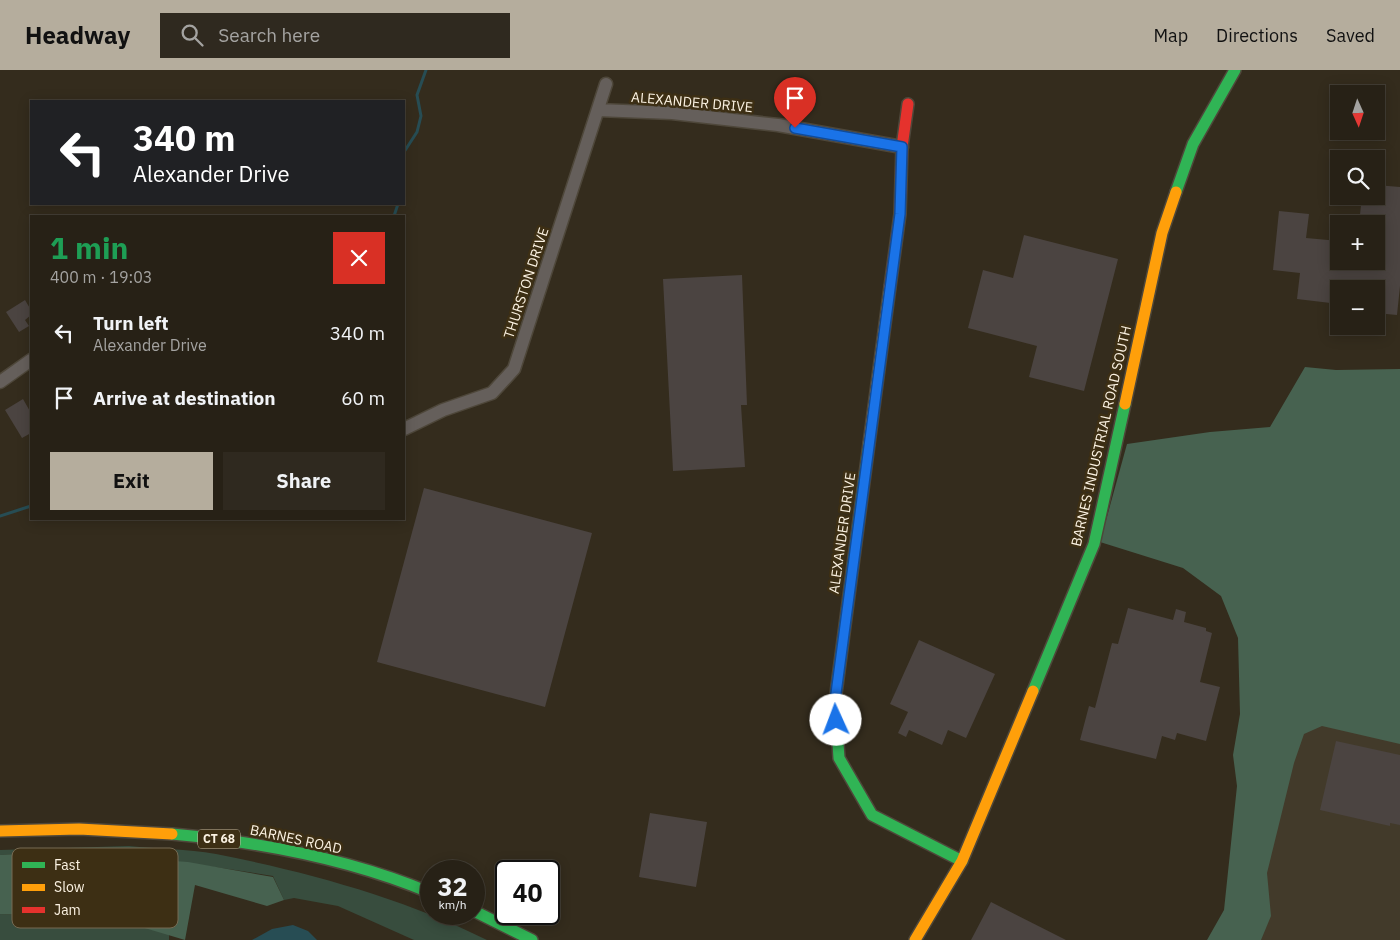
<!DOCTYPE html>
<html lang="en">
<head>
<meta charset="utf-8">
<style>
  body { margin:0; font-family:"IBM Plex Sans",sans-serif; background:#2f291f; color:#f1f3f6; height:100vh; display:flex; flex-direction:column; font-size:19px; white-space:nowrap }
  * { box-sizing:border-box; margin:0 }
  p { font-size:16px; color:#a4a3a1 }
  .icon { flex:none; width:28px; height:28px; fill:none; stroke:currentColor; stroke-width:2; stroke-linecap:round; stroke-linejoin:round }
  .map { position:relative; flex:1; overflow:hidden }
  .side { position:absolute; left:30px; top:145px; width:375px; height:305px; display:flex; flex-direction:column; background:#272116; border-radius:0px; box-shadow:0 2px 12px #0003,0 0 0 1px #433e35 }
  .side>* { flex:none }
  .guide { position:absolute; left:30px; top:30px; width:375px; height:105px; border-radius:0px; box-shadow:0 2px 12px #0003,0 0 0 1px #433e35; background:#202124; color:#fff; overflow:hidden }
  .needle { width:32px; rotate:177deg }
  .buttons { position:absolute; left:1330px; top:15px; display:grid; gap:10px }
  .buttons a { display:grid; place-items:center; width:55px; height:55px; border-radius:0px; background:#272116; box-shadow:0 2px 12px #0003,0 0 0 1px #433e35; font-size:25px }
  .speed { position:absolute; left:420px; top:790px; display:flex; gap:10px; font-size:25px; font-weight:700; text-align:center }
  .speed>* { display:grid; place-content:center; width:65px; height:65px; border-radius:50%; background:#272116; box-shadow:0 2px 12px #0003,0 0 0 1px #433e35; line-height:1 }
  .speed small { font-size:12px; font-weight:400 }
  .speed .limit { border:2px solid #111; border-radius:8px; background:#fff; color:#111 }
  .pin { position:absolute; display:grid; place-items:center; width:42px; height:42px; color:#fff; margin:-51px -21px; border-radius:50% 50% 50% 0; rotate:-45deg; box-shadow:0 0 5px #0007 }
  .pin .icon { rotate:45deg }
  .me { position:absolute; width:55px; margin:-28px; rotate:358deg; stroke-linejoin:round; filter:drop-shadow(0 0 4px #0008) }
  .turn { display:flex; align-items:center; gap:18px; height:105px; padding:0 20px; font-size:22px }
  .turn .icon { width:65px; height:65px; stroke-width:2.5 }
  .turn b { display:block; font-size:35px; line-height:42px }
  .round { display:grid; place-items:center; flex:none; width:52px; height:52px; border-radius:0px; background:#2f291f }
  .head { display:flex; align-items:center; justify-content:space-between; height:85px; padding:0 20px }
  h1 { font-size:30px; font-weight:700; line-height:38px; color:#1e9e55 }
  .action { display:flex; gap:10px; margin-top:auto; padding:10px 20px }
  .action a { flex:1; height:58px; border-radius:0px; background:#b5ad9d; color:#111; font-size:20px; font-weight:700; line-height:58px; text-align:center }
  .action a+a { background:#2f291f; color:#f1f3f6 }
  ul { padding:0; list-style:none }
  li { display:flex; align-items:center; gap:15px; height:65px; padding:0 20px }
  li div { flex:1 }
  li b { display:block; font-size:19px }
  li em { font-style:normal }
  header { display:flex; align-items:center; gap:30px; box-sizing:border-box; height:70px; padding:0 25px; background:#b5ad9d; color:#111 }
  header strong { font-size:24px }
  nav { display:flex; gap:28px; margin-inline-start:auto; font-size:18px }
  .search { width:350px; height:45px; background:#2f291f; display:flex; align-items:center; gap:12px; box-sizing:border-box; padding:0 18px; border-radius:0px; color:#a4a3a1; font-size:19px }
  .map>svg:first-child { display:block }
  .commercial { fill:#423a2a }
  .green { fill:#384d3e }
  .forest { fill:#476250 }
  .water { fill:#274d54 }
  .lines { fill:none; stroke-linecap:round; stroke-linejoin:round }
  .stream { stroke:#274d54; stroke-width:3 }
  .building { fill:#4b4441 }
  .street-casing { stroke:#4e473a; stroke-width:15 }
  .fast-casing { stroke:#4e473a; stroke-width:14 }
  .slow-casing { stroke:#4e473a; stroke-width:14 }
  .jam-casing { stroke:#4e473a; stroke-width:14 }
  .street { stroke:#655f5b; stroke-width:12 }
  .fast { stroke:#30b455; stroke-width:11 }
  .slow { stroke:#ff9f0a; stroke-width:11 }
  .jam { stroke:#e5322d; stroke-width:11 }
  .route-casing { stroke:#114b97; stroke-width:12 }
  .route { stroke:#1a73e8; stroke-width:9 }
  .labels { text-anchor:middle; stroke-width:5; stroke-linejoin:round; paint-order:stroke }
  .shield { fill:#3d2f14; stroke:#c2b8a4; stroke-width:1 }
  .shield-label { font-size:12px; font-weight:bold; fill:#fbf2e2 }
  .street-label { font-size:14px; fill:#fbf2e2; stroke:#3d2f14 }
  .key { fill:#3d2f14; stroke:#766a52; stroke-width:1 }
  .key-label { font-size:14px; fill:#fbf2e2 }
</style>
</head>
<body>
<header>
<strong>Headway</strong>
<div class="search"><svg class="icon" aria-label="search" viewBox="0 0 24 24"><circle cx="10" cy="10" r="6"/><path d="M15 15l6 6"/></svg>Search here</div>
<nav><a>Map</a><a>Directions</a><a>Saved</a></nav>
</header>
<div class="map">
<svg width="1400" height="870" viewBox="0 0 1400 870">
  <rect width="100%" height="100%" fill="#342c1d"/>
  <path class="commercial" d="M1270 632 1400 659V870H1225Z"/>
  <path class="green" d="M129 776C157 779 187 779 216 784 308 802 403 828 487 870H414L338 836 294 828 284 830 273 806C183 791 92 780 0 785V780Z
    M0 844 111 848 169 864V870H0Z"/>
  <path class="forest" d="M1305 297 1336 300 1400 299V674L1322 656 1304 664 1294 693 1267 803 1271 846 1261 870H1207L1224 840 1237 716 1233 685 1240 644 1238 568 1221 526 1183 498 1100 472 1127 374 1210 362 1270 357Z
    M50 782 188 792 273 807 284 830 267 836 195 815 185 870 111 848 0 844V785Z"/>
  <path class="water" d="M293 855 308 861 317 870H252L272 859Z"/>
  <g class="lines">
    <path class="stream" d="M404 82 417 62 421 46 417 25 426 0
      M394 146 398 134
      M0 446 31 436"/>
  </g>
  <path class="building" d="M1376 115 1400 117V216L1397 245 1376 243V219H1339V234L1297 229 1300 203 1273 200 1279 141 1309 144 1306 168 1339 171V191H1376V154H1359L1362 126H1376Z
    M1024 165 1118 189 1084 321 1029 307 1037 276 968 258 983 200 1013 208Z
    M742 205 747 335H741L745 397 673 401 663 209Z
    M25 230 31 240V245L25 250 29 256 19 262 6 242Z
    M23 329 31 343V363L22 368 5 340Z
    M424 418 592 463 545 637 377 592Z
    M1128 538 1173 550 1176 539 1186 542 1184 552 1206 558V561L1212 563 1200 612 1220 617 1206 671 1177 663 1175 670 1162 666 1156 689 1080 670 1089 636 1095 638 1112 573 1118 574Z
    M919 570 995 604 966 668 948 660 942 675 909 660 906 667 898 663 908 642 890 634Z
    M1336 671 1400 685V755L1390 753V756L1320 740Z
    M650 743 707 752 696 817 639 807Z
    M991 832 1066 870H971Z"/>
  <g class="lines">
    <g class="street-casing">
      <path id="street" d="M598 40 672 43 778 55 902 77
        M0 312 31 290
        M404 359 443 340 492 323 514 299 606 14"/>
    </g>
    <g class="fast-casing">
      <path id="fast" d="M1176 122 1193 74 1235 0
        M869 374 835 631 839 688 872 745 962 791
        M1033 621 1094 474 1125 334
        M172 764C260 772 350 789 431 823
        M474 841 532 870"/>
    </g>
    <g class="slow-casing">
      <path id="slow" d="M1125 334 1162 163 1176 122
        M869 374 890 217
        M0 761 79 759 172 764
        M915 870 962 791 1033 621"/>
    </g>
    <g class="jam-casing">
      <path id="jam" d="M890 217 900 144 902 77 908 34"/>
    </g>
    <use href="#street" class="street"/>
    <use href="#fast" class="fast"/>
    <use href="#slow" class="slow"/>
    <use href="#jam" class="jam"/>
  </g>
  <g class="lines">
    <g class="route-casing">
      <path id="route" d="M795 58 902 77 900 144 835 631 836 650"/>
    </g>
    <use href="#route" class="route"/>
  </g>
  <g class="labels">
    <rect class="shield" x="198" y="759.5" width="42" height="19" rx="4"/>
    <g class="shield-label">
      <text x="219" y="773">CT 68</text>
    </g>
    <g class="street-label">
      <text transform="translate(692 32) rotate(5)" y="5">ALEXANDER DRIVE</text>
      <text transform="translate(526 213) rotate(-72)" y="5">THURSTON DRIVE</text>
      <text transform="translate(1101 366) rotate(-77)" y="5">BARNES INDUSTRIAL ROAD SOUTH</text>
      <text transform="translate(842 463) rotate(-82)" y="5">ALEXANDER DRIVE</text>
      <text transform="translate(296 769) rotate(12)" y="5">BARNES ROAD</text>
    </g>
  </g>
  <rect x="12" y="778" width="166" height="80" rx="8" class="key"/>
  <rect x="22" y="792" width="23" height="6" fill="#30b455"/>
  <rect x="22" y="814" width="23" height="7" fill="#ff9f0a"/>
  <rect x="22" y="837" width="23" height="6" fill="#e5322d"/>
  <g class="key-label">
    <text x="54" y="800">Fast</text>
    <text x="54" y="822">Slow</text>
    <text x="54" y="845">Jam</text>
  </g>
</svg>
<div class="buttons">
<a><svg class="needle" viewBox="-14 -14 28 28"><path d="M0-13l5 13h-10z" fill="#e53935"/><path d="M0 13l5-13h-10z" fill="#a4a3a1"/></svg></a>
<a><svg class="icon" aria-label="search" viewBox="0 0 24 24"><circle cx="10" cy="10" r="6"/><path d="M15 15l6 6"/></svg></a>
<a>+</a>
<a>−</a>
</div>
<div class="speed"><div>32<small>km/h</small></div><div class="limit">40</div></div>
<div class="pin" style="left:795px;top:58px;background:#d93025"><svg class="icon" aria-label="arrive" viewBox="0 0 24 24"><path d="M6 21V4h12l-3 4 3 4H6"/></svg></div>
<svg class="me" style="left:836px;top:650px" viewBox="-20 -20 40 40"><circle r="19" fill="#fff"/><path d="M0-13L10 11 0 6-10 11z" fill="#1a73e8"/></svg>
<div class="guide">
<div class="turn"><svg class="icon" aria-label="left" viewBox="0 0 24 24"><path d="M17 20v-9H6M10 6l-5 5 5 5"/></svg><div><b>340 m</b>Alexander Drive</div></div>
</div>
<section class="side">
<div class="head"><div><h1>1 min</h1><p>400 m · 19:03</p></div><a class="round" style="background:#d93025;color:#fff"><svg class="icon" aria-label="close" viewBox="0 0 24 24"><path d="M6 6l12 12M18 6L6 18"/></svg></a></div>
<ul>
<li><svg class="icon" aria-label="left" viewBox="0 0 24 24"><path d="M17 20v-9H6M10 6l-5 5 5 5"/></svg><div><b>Turn left</b><p>Alexander Drive</p></div><em>340 m</em></li>
<li><svg class="icon" aria-label="arrive" viewBox="0 0 24 24"><path d="M6 21V4h12l-3 4 3 4H6"/></svg><div><b>Arrive at destination</b></div><em>60 m</em></li>
</ul>
<div class="action"><a>Exit</a><a>Share</a></div>
</section>
</div>
</body>
</html>
